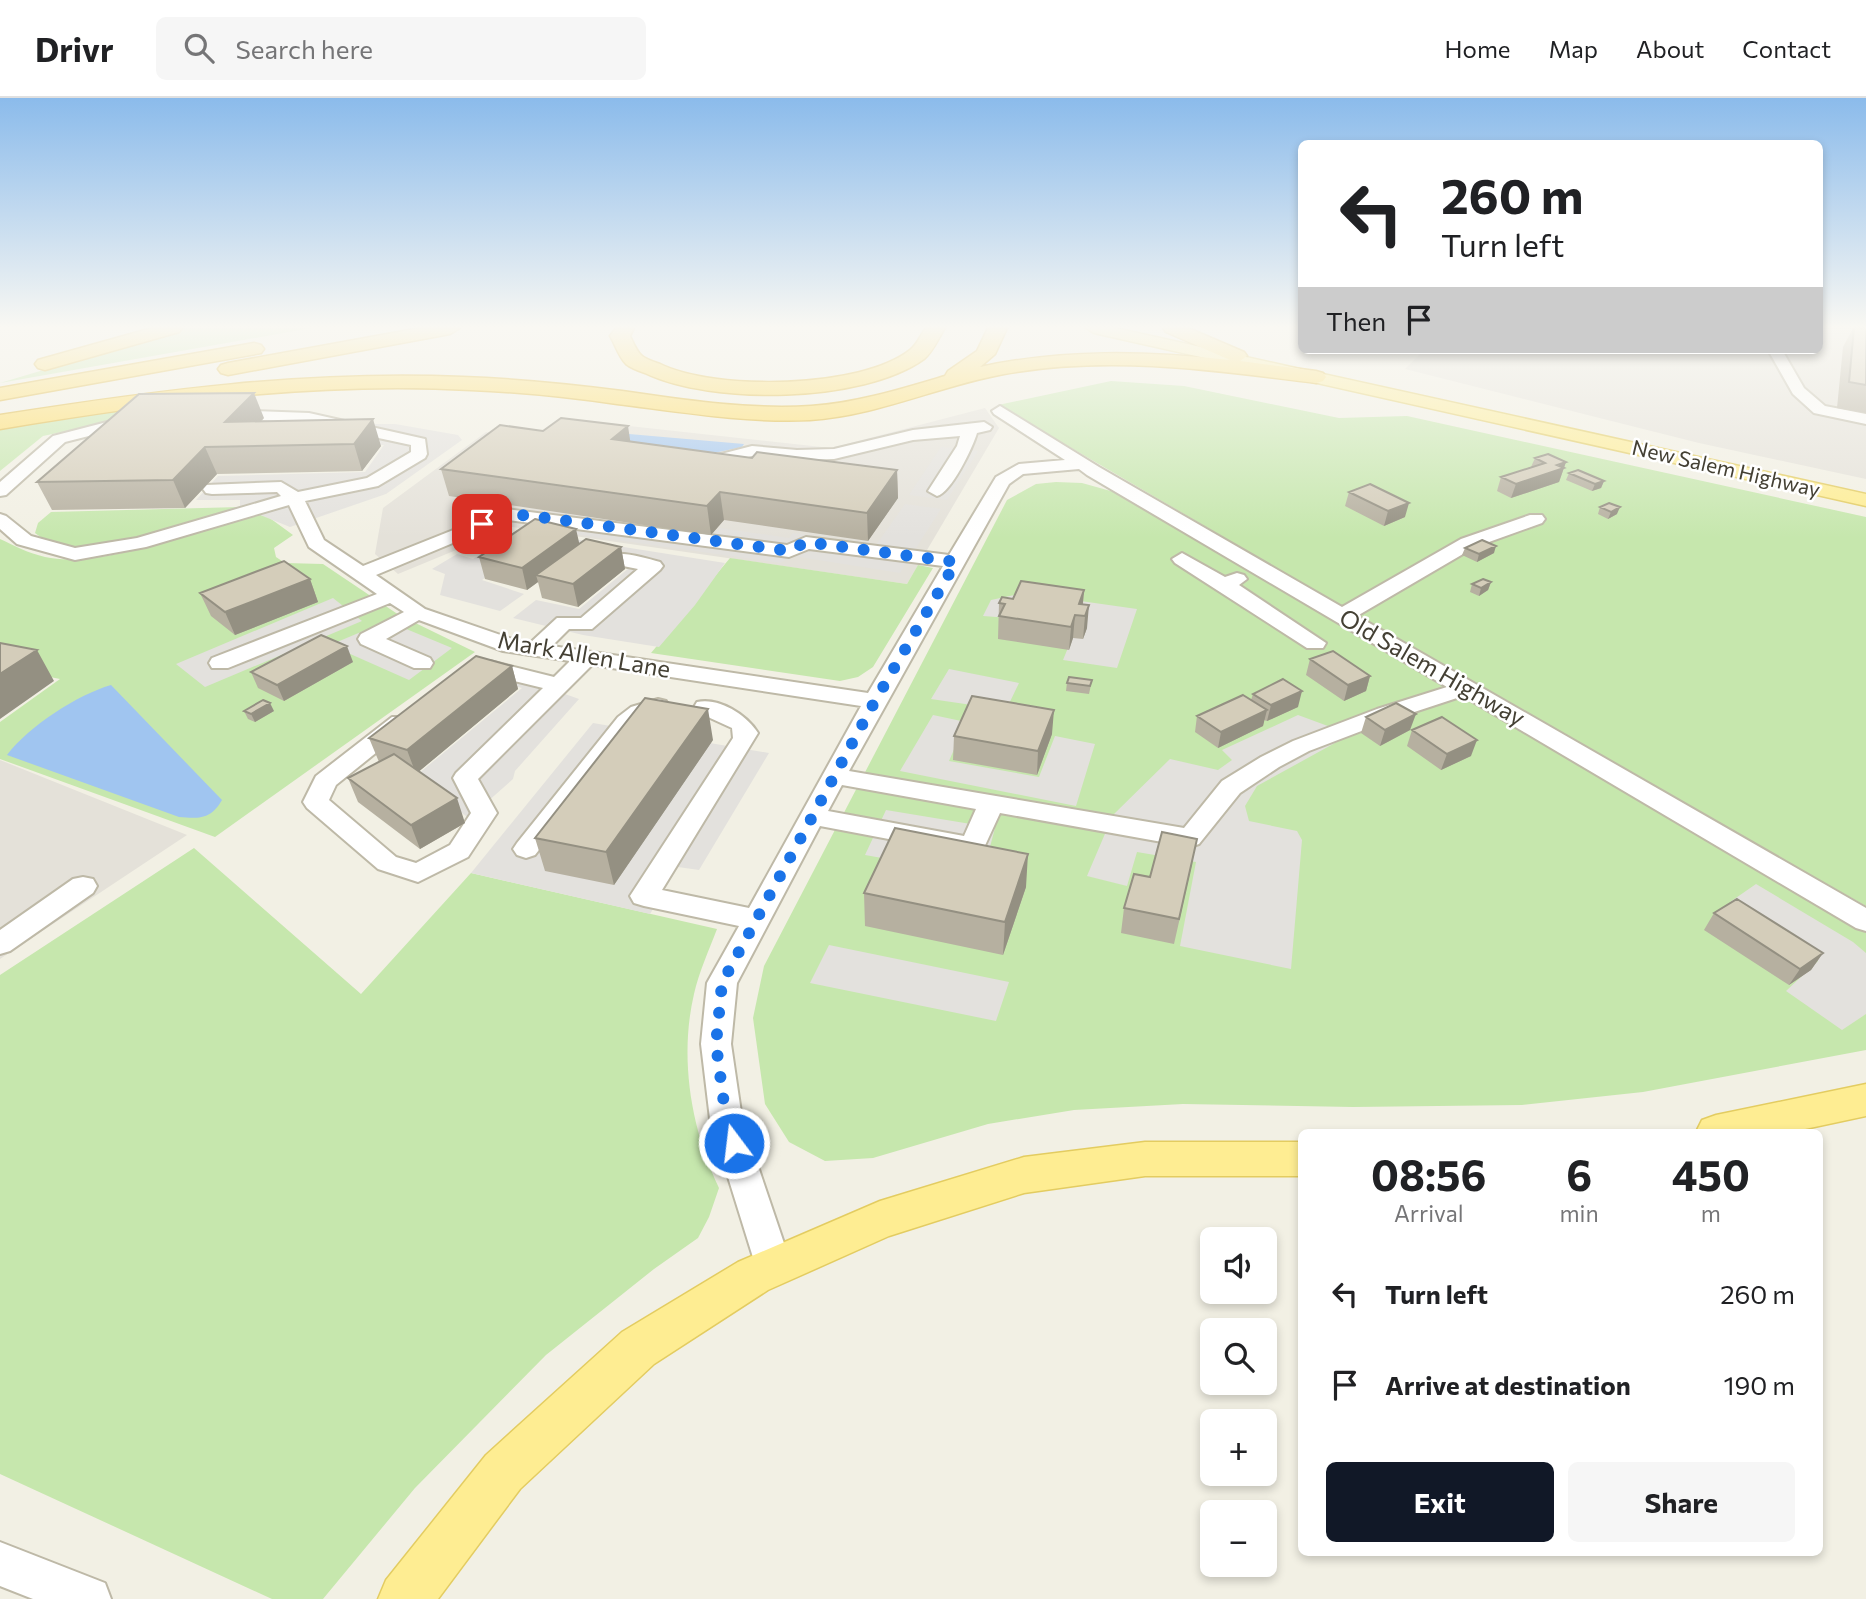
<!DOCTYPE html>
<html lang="en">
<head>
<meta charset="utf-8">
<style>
  body { margin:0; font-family:Commissioner,sans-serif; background:#f6f6f6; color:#202124; height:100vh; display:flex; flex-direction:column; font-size:26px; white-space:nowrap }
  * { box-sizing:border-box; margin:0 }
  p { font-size:23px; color:#757577 }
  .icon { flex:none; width:38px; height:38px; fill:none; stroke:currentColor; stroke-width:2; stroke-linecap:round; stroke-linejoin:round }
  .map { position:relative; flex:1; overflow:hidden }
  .details { position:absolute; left:1298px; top:1031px; width:525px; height:427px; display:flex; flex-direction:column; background:#fff; border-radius:10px; box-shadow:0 4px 10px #0003 }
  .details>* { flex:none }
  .top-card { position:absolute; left:1298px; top:42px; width:525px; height:214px; border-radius:10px; box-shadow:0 4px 10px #0003; background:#fff; color:#202124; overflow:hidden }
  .tools { position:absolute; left:1200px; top:1129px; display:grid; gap:14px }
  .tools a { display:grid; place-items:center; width:77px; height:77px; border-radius:10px; background:#fff; box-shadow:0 4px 10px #0003; font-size:35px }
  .pin { position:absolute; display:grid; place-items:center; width:60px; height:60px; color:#fff; margin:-30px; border-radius:14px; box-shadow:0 4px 10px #0006 }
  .me { position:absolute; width:77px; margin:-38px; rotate:345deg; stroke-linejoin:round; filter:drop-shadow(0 0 5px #0008) }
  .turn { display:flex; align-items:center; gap:24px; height:147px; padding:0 28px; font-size:32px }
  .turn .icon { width:91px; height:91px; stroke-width:2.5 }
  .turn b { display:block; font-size:49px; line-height:60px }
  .then { display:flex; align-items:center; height:66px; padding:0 28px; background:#0003; gap:14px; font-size:26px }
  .eta { display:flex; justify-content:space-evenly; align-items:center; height:119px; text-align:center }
  .eta b { font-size:42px; font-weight:700; line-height:49px }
  .primary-button { display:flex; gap:14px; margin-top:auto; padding:14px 28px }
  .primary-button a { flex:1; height:80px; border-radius:10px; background:#111827; color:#fff; font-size:28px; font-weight:700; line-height:80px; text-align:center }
  .primary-button a+a { background:#f6f6f6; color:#202124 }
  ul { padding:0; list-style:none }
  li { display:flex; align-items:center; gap:21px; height:91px; padding:0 28px }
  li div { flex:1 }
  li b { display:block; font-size:26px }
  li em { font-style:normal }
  header { display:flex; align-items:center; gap:42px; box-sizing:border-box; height:98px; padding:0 35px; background:#fff; border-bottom:2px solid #e0e0e0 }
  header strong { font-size:33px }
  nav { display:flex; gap:38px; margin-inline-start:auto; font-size:24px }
  .search { width:490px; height:63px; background:#f6f6f6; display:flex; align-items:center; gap:18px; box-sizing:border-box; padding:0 24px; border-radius:10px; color:#757577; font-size:26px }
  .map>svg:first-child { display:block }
  .industrial { fill:#e4e1d9 }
  .green { fill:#c6e7ad }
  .parking { fill:#e3e1dd }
  .water { fill:#a0c5f0 }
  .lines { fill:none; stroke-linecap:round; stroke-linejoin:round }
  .minor-casing { stroke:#beb9a7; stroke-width:4 }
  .major-casing { stroke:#e3cc61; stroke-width:3 }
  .highway-casing { stroke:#ddb434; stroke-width:3 }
  .minor { fill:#fff; fill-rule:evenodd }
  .major { fill:#feed92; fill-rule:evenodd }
  .highway { fill:#fedd64; fill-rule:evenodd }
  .wall { fill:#b6b0a0 }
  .shaded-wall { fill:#949082 }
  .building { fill:#d4cdba; stroke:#949082; stroke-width:2 }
  .route { stroke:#1a73e8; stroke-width:12; stroke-dasharray:0 21.6 }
  .labels { text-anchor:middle; stroke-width:5; stroke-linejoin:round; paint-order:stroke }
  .far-street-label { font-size:21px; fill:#444034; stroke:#fff }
  .street-label { font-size:24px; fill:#444034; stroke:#fff }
</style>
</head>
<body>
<header>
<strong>Drivr</strong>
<div class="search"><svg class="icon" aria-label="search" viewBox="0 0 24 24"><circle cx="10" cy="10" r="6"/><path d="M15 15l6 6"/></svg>Search here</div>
<nav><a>Home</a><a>Map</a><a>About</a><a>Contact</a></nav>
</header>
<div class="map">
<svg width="1866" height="1501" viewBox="0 0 1866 1501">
  <rect width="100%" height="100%" fill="#f2f0e4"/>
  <path class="industrial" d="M1820 230H1866V381L1699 345 1405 271 1424 252H1820Z
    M985 310 999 330 907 486 512 429 398 476 375 456 383 410 486 334 537 345 565 321 831 350Z
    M0 662 187 737 0 861Z"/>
  <path class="green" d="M184 230H312L0 285Z
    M1111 283 1184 288 1339 320 1407 318 1866 419V808L1544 627 998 307Z
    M125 310 156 314 43 338 0 373V331Z
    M1056 384 1082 385 1125 397 1866 835V952L1643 994 1522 1007 1353 1009 1183 1006 1074 1012 988 1026 873 1060 825 1063 789 1044 765 1006 753 920 764 868 1007 402 1036 386Z
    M240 409C195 422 109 457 64 449 53 447 44 442 35 435L38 425 51 414Z
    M254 416 267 418 293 437 274 450 276 459 285 465 323 466 399 517 475 554 215 739 0 661V624L60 581 0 569V441C15 448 28 455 45 459 102 471 198 433 254 416Z
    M730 460 907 486 918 467 933 470 873 569 858 579 840 583 651 555Z
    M194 750 361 896 471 775 717 831C709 852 699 874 694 896 679 960 691 1031 719 1090L709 1119 698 1140 654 1171 546 1257 415 1390 323 1501H272L0 1376V877Z"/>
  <path class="parking" d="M263 326H395L458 337 462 342 386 396 290 429 240 409V402H196L218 378 365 374 384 347 245 346Z
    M941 349 978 353 947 402 909 397Z
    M905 406 941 411 900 475 793 458 780 465 524 429 551 416 711 439 720 430 789 440 793 435 876 447Z
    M516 433 594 444 584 452 539 442 482 482 524 496 500 513 440 497 445 476 432 471 457 456 473 461Z
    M611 447 725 465 695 507 659 549 583 537 513 520 536 502 579 511 629 470 591 461Z
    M1024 495 1137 511 1117 570 1063 562 1083 513 1010 520 983 518 991 502Z
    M333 500 362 523 205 589 176 566Z
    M387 523 452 550 409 582 330 547Z
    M949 571 1019 585 1006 612 931 601Z
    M480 579 575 584 565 596 579 601 515 673 513 681 469 720 412 681 522 590Z
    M933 617 966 624 949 663 1039 679 1055 638 1095 646 1076 708 900 673Z
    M1298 617 1336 631 1344 640 1257 688 1245 708 1249 723 1297 733 1302 742 1291 871 1180 848 1196 764 1137 754 1127 788 1087 778 1113 717 1170 661 1218 672 1232 662 1222 652Z
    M593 625 769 655 699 772 678 769 650 816 471 775Z
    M886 712 995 730 987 760 1001 781 865 757Z
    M1756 786 1853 844 1866 855V916L1842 932 1786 893 1818 863 1730 804Z
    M829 847 1009 884 996 923 810 885Z"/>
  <path class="water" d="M629 336 744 346 742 349 709 356 578 343Z
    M111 587 222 702C211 721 200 721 179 719L7 657C29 628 77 597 111 587Z"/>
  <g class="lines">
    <g class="minor-casing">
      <path id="minor" d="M1768 252H1782L1804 290 1825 308 1866 316V326L1814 315 1793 296Z
        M1000 308 1099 369 1342 509 1461 441 1530 417H1542L1545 421 1542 425 1475 449 1357 518 1866 810V833L1856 830 1463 598 1393 621 1309 653 1279 669 1240 695 1199 746 1190 749 1000 715 982 754 973 757 820 728 737 885 731 946 742 1021 792 1169 787 1181 774 1186 761 1181 756 1169 710 1021 701 946 707 885 739 828 644 808 634 805 630 798 733 640 732 630 697 614 694 609 697 604C719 599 747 617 758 635L662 792 749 810 861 608 592 567 478 681 497 715 468 759 418 784 378 771 307 710 303 704 316 678 392 619H408L412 624 408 629 336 687 329 702 396 759 416 765 450 747 471 715 453 680 456 675 543 590 490 577H473L470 572 473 567 490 563 554 579 570 563 503 553 419 522 386 541 430 560 433 565 430 570H414L361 546 358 541 361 536 404 514 390 505 228 570H212L209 565 212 560 377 496 309 449 289 407 146 449 75 462 17 446 0 431V416L6 418 31 438 75 450 137 440 281 398 277 394 212 396 206 395 203 391 206 387 281 384 298 394 367 380 411 354V347L309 325 222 320 220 317 222 314 228 312 309 315 425 341 427 356 425 360 378 388 305 403 324 442 363 468 506 411 787 447 806 439 949 457 996 379 1019 366 1065 362 994 316 992 313ZM1079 371 1087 377 1447 589 1377 611 1293 643 1261 659 1222 683 1184 730 849 673 1009 386 1023 376ZM508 422 789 459 809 451 943 468 868 595 552 548 569 531H592L660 472 663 468 660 464C645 460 623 453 608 457L605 461 608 465 638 471 581 520H557L530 545 515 542 425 511 376 477ZM842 687 976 711 964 738 828 713Z
        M134 317 142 322 140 325 65 344 6 397 0 398V384L53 338Z
        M984 324 992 329 990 332 977 335C973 349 951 395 937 398L928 393 957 348 960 338 913 342 834 361 797 362 752 358 700 372 691 367 694 363 752 348 797 352 834 351 913 332Z
        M1182 455 1225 479 1237 475 1244 477 1247 481 1239 487 1326 545 1323 550H1307L1175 465 1172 461Z
        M658 601 666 603 669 608C664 615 644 621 634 629L535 757 526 760 517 757 513 751 517 745 618 619 631 609Z
        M83 779 93 781 97 788 93 795 10 853 0 856V832L73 781Z
        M0 1444 105 1485 111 1501H33L0 1488Z"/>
    </g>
    <g class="major-casing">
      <path id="major" d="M1086 230H1115L1866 396V408L1094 235Z
        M1866 986V1018L1791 1034H1696L1702 1022 1716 1017Z
        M1145 1044H1302V1078H1145L1024 1095 889 1138 768 1192 654 1266 520 1391 438 1501H378L386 1482 486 1357 622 1234 738 1164 880 1103 1024 1059Z"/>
    </g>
    <g class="highway-casing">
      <path id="highway" d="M152 230H182L179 234 45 272 38 270 35 266 38 262Z
        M420 230H460L450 236 228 277 221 275 218 271 221 267 228 265Z
        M616 230H634L630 238C633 244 636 252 641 257 645 261 654 264 660 266 715 293 861 291 910 252 917 247 921 236 926 230H945C939 239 933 254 924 261 863 305 711 307 645 275 639 273 631 270 626 266 619 259 615 246 610 238Z
        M988 230H1007L995 256 980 269C1063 251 1146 253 1230 262L1166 234 1163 230H1188L1244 254 1247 258 1240 263 1316 273 1323 275 1326 279 1323 283 1316 285C1213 272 1108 257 1004 276 938 288 877 318 810 322 745 325 681 314 617 306 569 299 520 294 471 292 312 283 156 305 0 331V317C154 293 307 272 463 279 516 281 569 286 622 293 684 302 748 312 811 308 857 305 901 291 945 278L948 273 977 253Z
        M254 245 261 247 264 251 261 255 0 302V290Z"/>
    </g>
    <use href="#minor" class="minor"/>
    <use href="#major" class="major"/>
    <use href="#highway" class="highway"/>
  </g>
  <path class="wall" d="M1853 230H1866V315L1837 310 1843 249Z
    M264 320 261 323 381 348 362 373 217 376 185 410 52 412 37 384Z
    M630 344 752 360 897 372 898 400 868 443 724 422 711 437 449 398 441 371Z
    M1535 360 1566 364 1559 384 1511 400 1497 393 1501 379 1531 369Z
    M1569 375 1604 383 1601 390 1592 393 1566 382Z
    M1349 394 1405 419 1384 428 1345 408Z
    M1600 409 1617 416 1608 421 1598 416Z
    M579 446 621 449 625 471 578 509 542 500 538 484 527 492 485 481 479 459Z
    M1465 450 1494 455 1477 464 1462 457Z
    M310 481 318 504 235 537 211 518 200 495Z
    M1491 484 1488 492 1479 498 1470 494 1472 486Z
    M1084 492 1083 506 1087 530 1083 541 1073 540 1069 552 998 541 999 505 1013 501Z
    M1310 561 1370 578 1366 593 1344 603 1306 577Z
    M353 564 284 603 258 590 251 574Z
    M512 568 518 591 419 673 465 725 420 751 358 704 348 680 379 664 369 640Z
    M1092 582 1089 596 1066 593 1067 585Z
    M1253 596 1298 609 1267 623 1264 622 1263 628 1218 650 1195 634 1197 618 1251 602Z
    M244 613H274L255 624 248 621Z
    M1366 619 1410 632 1380 648 1361 635Z
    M1412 632 1471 658 1441 672 1407 648Z
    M1052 636 1037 677 953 662 954 638Z
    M713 642 614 787 545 773 535 740Z
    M1192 766 1174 846 1121 835 1124 810 1150 779Z
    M1026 789 1003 857 865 828 864 795Z
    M1714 815 1823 855 1811 872 1789 887 1704 832Z"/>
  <path class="shaded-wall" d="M254 295 264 320 238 348 225 324Z
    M373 321 381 348 362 373 354 346Z
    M628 328 632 355 612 341Z
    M205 349 217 376 185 410 173 382Z
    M1566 364 1559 384 1511 400 1516 386Z
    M897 372 898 400 868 443 867 415Z
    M1604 383 1601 390 1592 393 1595 386Z
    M720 394 724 422 711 437 707 408Z
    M1409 405 1405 419 1384 428 1388 413Z
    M1620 409 1617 416 1608 421 1611 414Z
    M576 431 581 453 536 477 538 484 527 492 522 470Z
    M1496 448 1494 455 1477 464 1479 456Z
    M621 449 625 471 578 509 573 486Z
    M310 481 318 504 235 537 225 514Z
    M1491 484 1488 492 1479 498 1481 490Z
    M1084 492 1082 515 1079 506Z
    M1089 507 1087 530 1083 541 1085 518Z
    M1075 517 1073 540 1069 552 1071 529Z
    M347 548 353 564 284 603 277 587Z
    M37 552 54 583 0 621V576Z
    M512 568 518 591 416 676 407 652Z
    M1370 578 1366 593 1344 603 1348 587Z
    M1302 593 1298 609 1267 623 1271 607Z
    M270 605 274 613 255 624 251 616Z
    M708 611 713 642 614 787 606 754Z
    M1054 612 1052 636 1037 677 1038 653Z
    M1267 612 1263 628 1218 650 1221 634Z
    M1416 616 1410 632 1380 648 1385 632Z
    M1477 642 1471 658 1441 672 1447 656Z
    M457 700 465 725 420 751 411 727Z
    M1028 756 1026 789 1003 857 1005 824Z
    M1823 855 1811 872 1789 887 1800 871Z"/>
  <path class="building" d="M1854 230H1866V287L1849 284Z
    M254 295 225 324 373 321 354 346 205 349 173 382 37 384 139 296Z
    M561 320 628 328 612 341 752 360 757 354 897 372 867 415 720 394 707 408 441 371 500 327 543 333Z
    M1548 356 1566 364 1557 367 1564 370 1516 386 1501 379 1545 365 1535 360Z
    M1578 372 1604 383 1595 386 1569 375Z
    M1370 386 1409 405 1388 413 1349 394Z
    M1609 405 1620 409 1611 414 1600 409Z
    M535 421 576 431 522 470 479 459Z
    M586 441 621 449 573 486 536 477Z
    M1482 442 1496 448 1479 456 1465 450Z
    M284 463 310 481 225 514 200 495Z
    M1483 481 1491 484 1481 490 1472 486Z
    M1021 483 1084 492 1079 506 1089 507 1085 518 1075 517 1071 529 999 518 1005 506 999 505 1002 499 1013 501Z
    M321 537 347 548 277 587 251 574Z
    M0 545 37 552 0 576Z
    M1333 553 1370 578 1348 587 1310 561Z
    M476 558 512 568 407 652 369 640Z
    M1069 579 1092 582 1090 588 1067 585Z
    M1283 581 1302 593 1271 607 1253 596Z
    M1243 597 1267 612 1221 634 1197 618Z
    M972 598 1054 612 1038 653 954 638Z
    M645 600 708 611 606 754 535 740Z
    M263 602 270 605 251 616 244 613Z
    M1396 605 1416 616 1385 632 1366 619Z
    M1442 619 1477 642 1447 656 1412 632Z
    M394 656 457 700 411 727 348 680Z
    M895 730 1028 756 1005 824 864 795Z
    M1162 734 1197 741 1179 821 1124 810 1134 776 1150 779Z
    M1737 801 1823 855 1800 871 1714 815Z"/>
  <linearGradient id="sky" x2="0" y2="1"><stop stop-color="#8bbbeb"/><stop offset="0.52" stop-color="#f9f8f3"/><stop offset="1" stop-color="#f9f8f3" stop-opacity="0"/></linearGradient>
  <rect width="1866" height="440" fill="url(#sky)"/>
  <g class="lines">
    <path class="route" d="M482 426 506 416 532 418 789 453 806 444 956 464 875 603 722 885 716 946 726 1021 734 1045"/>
  </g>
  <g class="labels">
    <g class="far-street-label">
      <text transform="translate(1726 371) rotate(13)" y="7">New Salem Highway</text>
    </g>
    <g class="street-label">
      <text transform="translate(584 557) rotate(10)" y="8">Mark Allen Lane</text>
      <text transform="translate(1432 570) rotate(30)" y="8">Old Salem Highway</text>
    </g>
  </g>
</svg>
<div class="tools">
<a><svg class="icon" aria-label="sound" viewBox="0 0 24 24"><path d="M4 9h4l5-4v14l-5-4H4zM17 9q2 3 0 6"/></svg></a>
<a><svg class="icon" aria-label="search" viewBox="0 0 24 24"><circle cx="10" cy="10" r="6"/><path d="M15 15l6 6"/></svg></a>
<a>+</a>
<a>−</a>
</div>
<div class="pin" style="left:482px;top:426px;background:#d93025"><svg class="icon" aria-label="arrive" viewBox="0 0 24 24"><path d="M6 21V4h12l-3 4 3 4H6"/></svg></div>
<svg class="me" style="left:734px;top:1045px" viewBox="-20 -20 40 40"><circle r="17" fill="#1a73e8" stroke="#fff" stroke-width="3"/><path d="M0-11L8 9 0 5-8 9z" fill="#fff"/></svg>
<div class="top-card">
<div class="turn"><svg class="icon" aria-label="left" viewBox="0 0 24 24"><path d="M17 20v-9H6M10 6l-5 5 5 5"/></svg><div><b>260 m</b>Turn left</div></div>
<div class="then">Then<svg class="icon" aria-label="arrive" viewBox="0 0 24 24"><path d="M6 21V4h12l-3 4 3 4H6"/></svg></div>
</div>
<section class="details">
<div class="eta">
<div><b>08:56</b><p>Arrival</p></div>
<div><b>6</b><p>min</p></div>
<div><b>450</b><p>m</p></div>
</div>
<ul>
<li><svg class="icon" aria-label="left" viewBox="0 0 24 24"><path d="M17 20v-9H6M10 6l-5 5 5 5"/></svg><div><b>Turn left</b></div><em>260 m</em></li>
<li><svg class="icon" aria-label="arrive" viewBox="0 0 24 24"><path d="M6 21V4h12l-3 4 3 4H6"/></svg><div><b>Arrive at destination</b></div><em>190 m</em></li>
</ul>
<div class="primary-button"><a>Exit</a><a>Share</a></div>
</section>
</div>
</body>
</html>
